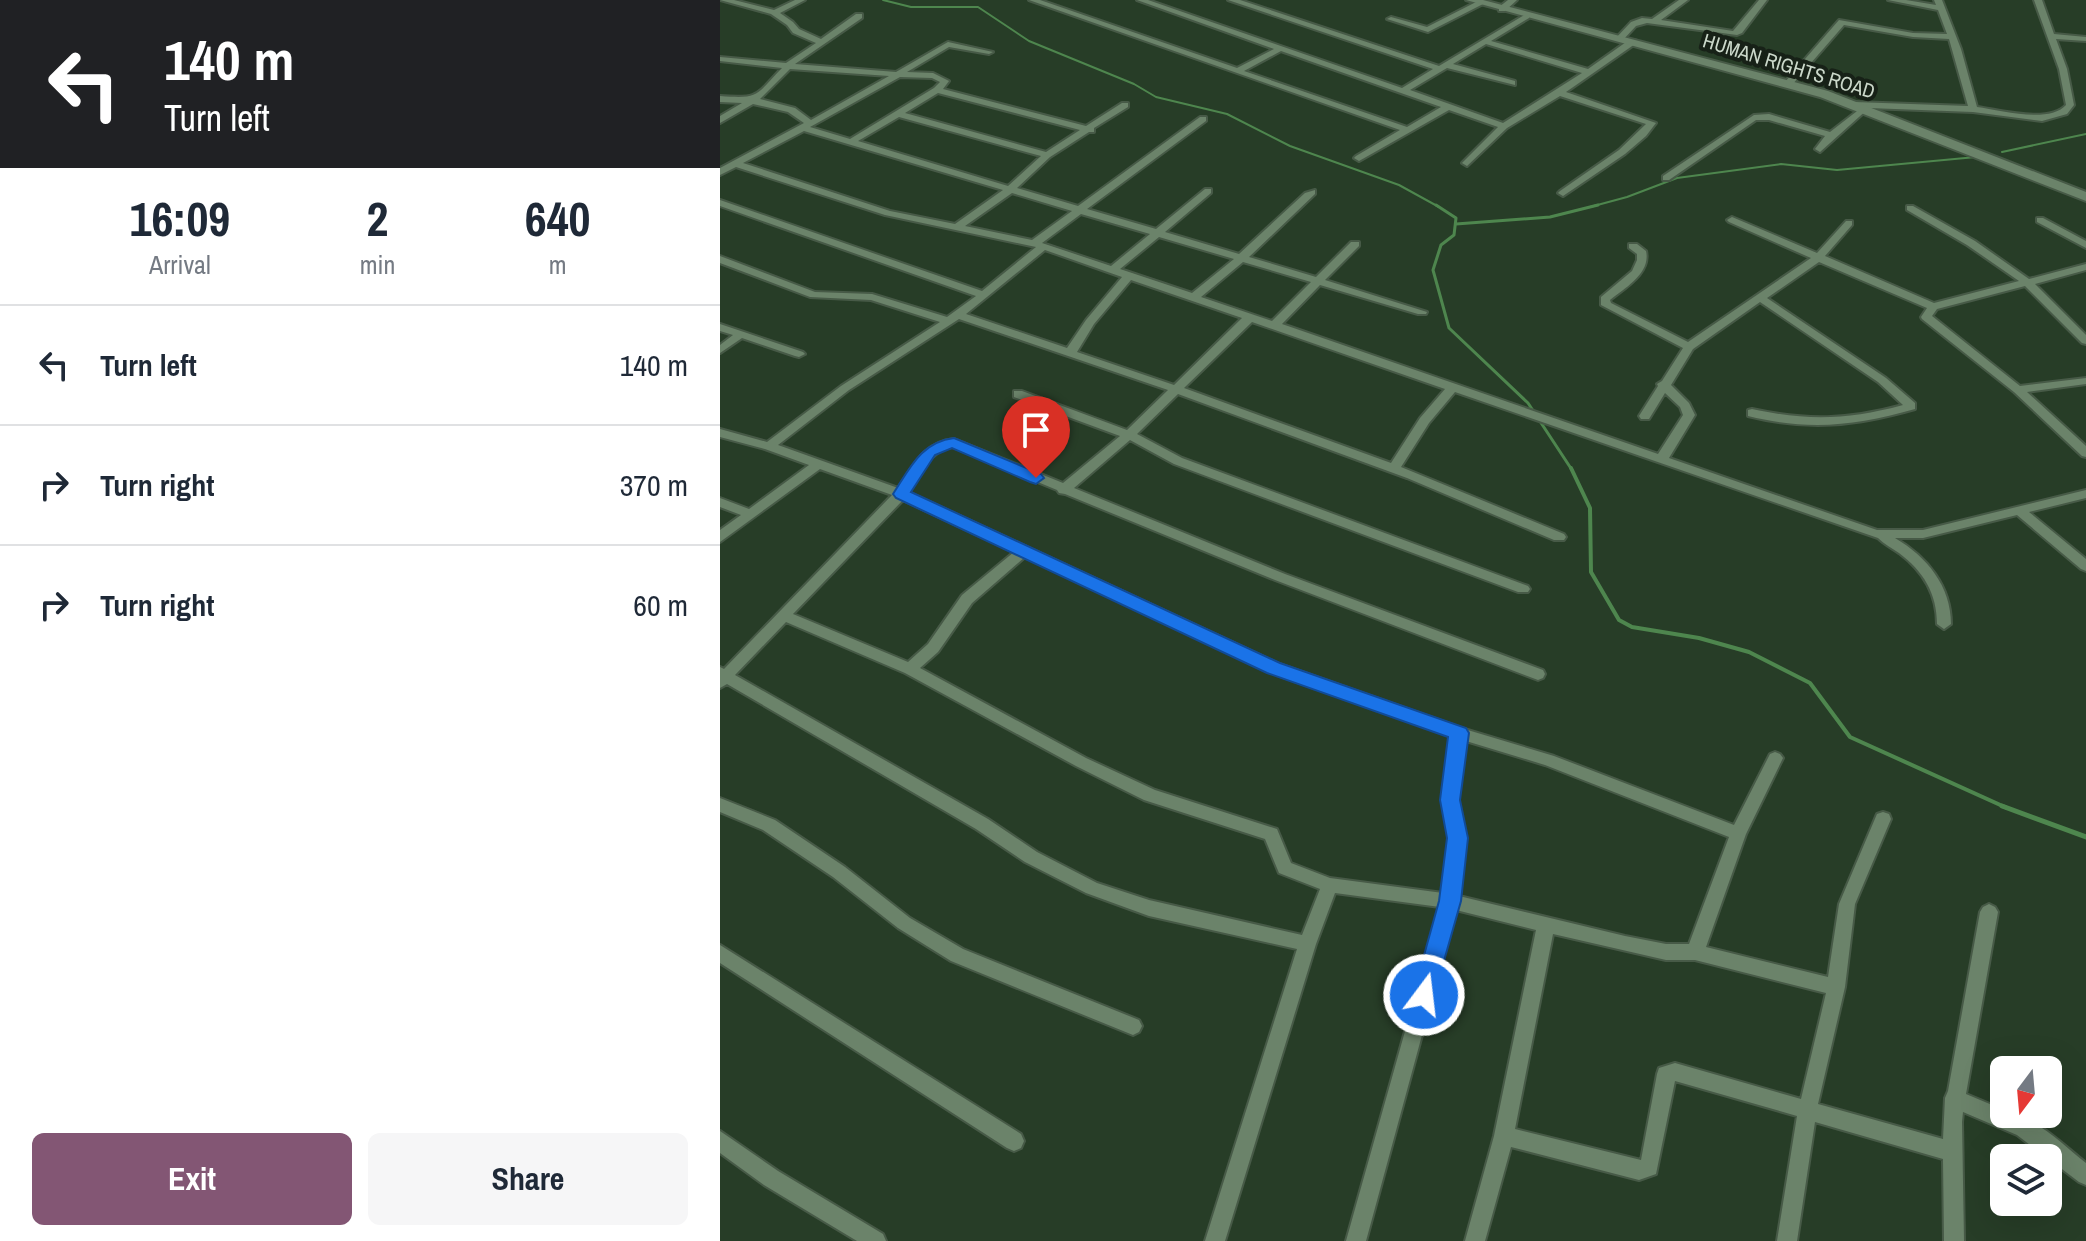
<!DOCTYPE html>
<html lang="en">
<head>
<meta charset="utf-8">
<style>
  body { margin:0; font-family:"Archivo Narrow",sans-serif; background:#f6f6f7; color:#1f2937; height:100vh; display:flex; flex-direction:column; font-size:30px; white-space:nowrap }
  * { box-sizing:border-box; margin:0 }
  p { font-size:26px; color:#747a83 }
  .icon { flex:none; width:44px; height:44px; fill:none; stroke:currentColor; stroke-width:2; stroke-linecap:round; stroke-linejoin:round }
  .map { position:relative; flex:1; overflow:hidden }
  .panel { display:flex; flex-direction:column; background:#fff; width:720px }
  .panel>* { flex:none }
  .guide { background:#202124; color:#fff; overflow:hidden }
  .needle { width:52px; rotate:196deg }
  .tools { position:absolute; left:1270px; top:1056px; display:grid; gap:16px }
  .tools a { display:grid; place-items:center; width:72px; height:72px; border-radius:12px; background:#fff; box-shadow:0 8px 32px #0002; font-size:40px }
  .pin { position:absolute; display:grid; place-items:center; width:68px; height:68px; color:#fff; margin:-82px -34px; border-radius:50% 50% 50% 0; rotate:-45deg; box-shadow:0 0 8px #0007 }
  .pin .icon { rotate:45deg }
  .me { position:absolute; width:88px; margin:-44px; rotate:15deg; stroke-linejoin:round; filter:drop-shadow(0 0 6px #0008) }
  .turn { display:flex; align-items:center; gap:28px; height:168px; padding:0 32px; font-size:36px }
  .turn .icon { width:104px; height:104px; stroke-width:2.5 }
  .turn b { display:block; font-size:56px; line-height:68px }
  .eta { display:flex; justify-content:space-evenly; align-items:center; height:136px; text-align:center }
  .eta b { font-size:48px; font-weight:700; line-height:56px }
  .action { display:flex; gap:16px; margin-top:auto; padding:16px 32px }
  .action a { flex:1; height:92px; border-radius:12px; background:#835674; color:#fff; font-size:32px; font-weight:700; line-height:92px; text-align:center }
  .action a+a { background:#f6f6f7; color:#1f2937 }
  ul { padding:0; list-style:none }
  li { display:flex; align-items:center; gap:24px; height:120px; padding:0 32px; border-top:2px solid #e0e1e3 }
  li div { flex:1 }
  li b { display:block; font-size:30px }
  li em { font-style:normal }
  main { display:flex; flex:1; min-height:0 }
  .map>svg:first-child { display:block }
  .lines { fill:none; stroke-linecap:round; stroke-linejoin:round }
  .stream-far3 { stroke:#4e864e; stroke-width:2 }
  .stream-far2 { stroke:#4e864e; stroke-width:3 }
  .stream-far1 { stroke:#4e864e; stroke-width:4 }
  .stream { stroke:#4e864e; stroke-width:5 }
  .street-casing { stroke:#475a47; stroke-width:4 }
  .secondary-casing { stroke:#475a47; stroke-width:4 }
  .street { fill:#6b836a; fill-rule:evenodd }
  .secondary { fill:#6b836a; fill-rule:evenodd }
  .route { fill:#1a73e8; stroke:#114b97; stroke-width:2 }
  .labels { text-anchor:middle; stroke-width:8; stroke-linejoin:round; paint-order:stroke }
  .far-street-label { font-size:20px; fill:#cbd8ca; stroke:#172117 }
</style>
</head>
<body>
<main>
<section class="panel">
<div class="guide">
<div class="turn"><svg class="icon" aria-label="left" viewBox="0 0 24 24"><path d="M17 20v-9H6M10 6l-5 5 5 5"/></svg><div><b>140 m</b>Turn left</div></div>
</div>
<div class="eta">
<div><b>16:09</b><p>Arrival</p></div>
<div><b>2</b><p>min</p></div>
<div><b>640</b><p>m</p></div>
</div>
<ul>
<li><svg class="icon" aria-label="left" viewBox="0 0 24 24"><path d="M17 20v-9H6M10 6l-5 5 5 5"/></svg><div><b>Turn left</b></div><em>140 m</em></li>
<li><svg class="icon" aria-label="right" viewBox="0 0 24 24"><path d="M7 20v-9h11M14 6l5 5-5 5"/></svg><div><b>Turn right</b></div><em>370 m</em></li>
<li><svg class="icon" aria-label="right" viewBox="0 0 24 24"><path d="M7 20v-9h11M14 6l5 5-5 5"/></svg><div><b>Turn right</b></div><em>60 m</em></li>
</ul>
<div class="action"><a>Exit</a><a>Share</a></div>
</section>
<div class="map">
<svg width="1366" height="1241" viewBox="0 0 1366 1241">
  <rect width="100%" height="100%" fill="#273d27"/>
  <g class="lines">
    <path class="stream-far3" d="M163 0 191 7H258L309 41 414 84 436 97 507 114 570 146 679 185 719 207
      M1282 152 1366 134
      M870 207 907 197 957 178 1061 164 1117 170 1256 157"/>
    <path class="stream-far2" d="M716 205 736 218 734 235 721 245 713 270 729 328 808 403 852 470
      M736 224 830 217 878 205"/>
    <path class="stream-far1" d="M851 468 870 508 871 572 899 620 912 627 979 638 1029 652 1090 683 1130 737 1287 808"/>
    <path class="stream" d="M1282 806 1366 837"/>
    <g class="street-casing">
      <path id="street" d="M0 0H14L54 10 75 0H85L60 13 73 22 79 29 101 39 136 14H142V18L75 64 176 72 228 42 273 52 269 54 229 47 187 72 213 73 229 81 223 89 366 126 402 103H408V107L374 128V132H369L330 157 297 188 358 206 480 117H486V121L367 209 436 229 485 189H491V193L445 232 519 254 585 193 595 190V194L529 257 596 277 631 242H639V246L605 280 707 312 706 314H698L600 285 562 324 938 454 963 415 960 407 945 393 929 419H921L919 416 938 386 937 384 942 381 963 348 881 305V297L912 271 917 260V254L909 248V244H917L926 251C931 273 906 287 890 300L891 303 968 342 1091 258 1009 222 1007 220 1012 217 1097 253 1126 221H1132V225L1105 256 1214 303 1299 281 1247 245 1187 210V206H1193L1255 241 1309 279 1366 264V270L1315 284 1366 335V344L1362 343 1305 286 1217 309 1212 316 1300 386 1366 378V384L1307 392 1366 446V457L1362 456 1294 392 1202 319 1201 317 1207 308 1099 262 1047 298 1166 378 1195 403V409C1135 426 1089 431 1028 416V410L1032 409C1087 421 1128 420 1183 405L1158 382 1040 302 973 349 951 385 969 403 975 415 949 458 1157 530H1203L1366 490V498L1309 512 1366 559V571L1361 569 1297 515 1203 538H1175C1207 557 1231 586 1231 624L1224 629 1217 624C1217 593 1203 571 1179 553 1172 548 1164 544 1158 538L735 392 709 423 681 467 844 534 846 537 844 540H834L687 478 458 394 417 434 462 458 808 586 810 589 808 592H798L454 464 410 440 354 488 565 574 823 670 825 674 823 678 818 680 555 580 345 494 339 493 337 490 233 447C210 449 200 475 188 492L559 664 741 728 834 756 1014 825 1050 754 1055 752 1060 754 1063 758 1026 834 986 947 1108 977 1119 904 1157 814 1163 812 1169 814 1171 819 1135 904 1125 987 1098 1104 1223 1139 1225 1098 1228 1091 1260 912 1263 907 1269 904 1275 907 1278 912 1246 1094 1284 1110V1114C1314 1114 1343 1145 1366 1163V1185L1359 1182 1297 1135 1243 1112 1242 1122 1244 1241H1224L1223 1159 1095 1122 1077 1241H1057L1077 1116 955 1081 936 1174 919 1180 791 1147 765 1241H745L774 1136 816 930 736 910 646 1241H626L720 907 615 893 596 944 505 1241H485L577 949 429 916 366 893 305 862 256 829 7 684 0 688V667L4 669 172 495 100 469 0 542V530L21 515 0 507V498L29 509 89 465 45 449 0 437V429L47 442 121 386 220 322 151 300 90 297 0 263V256L95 292 152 294 227 317 256 296 0 206V200L262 291 316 247 165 215 16 167 0 175V168L84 123 68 112 33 104 0 123V116L22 103 0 102V96C40 99 35 96 62 68L0 61V57L66 63 96 43 73 33 67 25 51 14ZM70 69 169 76 91 120 75 108 40 99ZM180 77 212 78 220 82 214 88 130 139 90 127ZM218 93 360 130 326 152 185 113ZM179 117 321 156 288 186 138 141ZM84 131 283 190 235 224 170 211 23 163ZM292 193 352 211 312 240 245 226ZM361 214 430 234 391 266 322 243ZM439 237 514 259 472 293 400 269ZM325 250 402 277 366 320 347 348 246 314ZM523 262 591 282 552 321 481 297ZM411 280 522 318 454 385 357 352 374 324ZM239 319 448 390 407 430 302 391H294V397L400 436 343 483 234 439C204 442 194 465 178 488L58 445 129 390ZM532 322 725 389 700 418 671 463 464 388ZM183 500 294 552 242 595 208 644 188 662 73 614ZM305 557 549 672 731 736 722 800 729 838 723 893 610 878 571 863 557 829 435 790 366 758 200 668 218 652 252 603ZM66 622 185 673 356 766 424 800 545 839 559 873 600 889 582 935 429 900 377 883 317 852 268 819 15 675ZM746 741 825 765 1009 837 969 944H946L905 936 739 896 745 838 738 800ZM833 934 946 960H975L1106 993 1081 1099 955 1063 939 1068 937 1074 921 1160 795 1129Z
        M309 0H320L517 68 554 49 417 0H428L682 88 713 69 508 0H520L719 66 806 14 810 16 809 18 771 41 868 69 909 40H915V44L846 92 936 123 926 136 905 154 843 196 838 193 840 191 899 150 926 124 840 96 787 128 747 166 742 163 778 127 729 110 639 161 634 158 636 156 680 130ZM766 44 862 73 783 123 690 90 727 68 795 85V81L733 64ZM561 51 721 107 687 127 524 71Z
        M788 0H797L785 11H779V7Z
        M959 0H968L941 20 1013 31 1039 0H1047L1022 33 1017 35 927 23 916 26 902 41 895 39 911 22 922 18 932 19Z
        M1168 0H1186L1216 5 1214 0H1222L1241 49 1257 107C1280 110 1329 124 1346 105L1339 69 1314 0H1322L1334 34 1366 37V41L1336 39 1347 69 1354 105 1347 114 1322 121 1253 112 1149 108 1100 152 1095 149 1105 136 1049 120H1036L949 180H943V176L1034 115 1049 114 1110 132 1141 108 1131 107V103L1134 102 1248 106 1229 39 1193 37 1124 25 1071 86H1065V82L1119 20 1193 33 1227 34 1218 10Z
        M758 1 765 3 708 32 667 19 671 17 707 27Z
        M1317 218H1323L1366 241V248L1317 222Z
        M0 324 83 352 85 354 79 357 75 356 22 338 0 353V345L13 335 0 331Z
        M0 798 55 820 125 867 190 918 243 949 419 1020 422 1026 419 1032 413 1035 231 961 178 928 113 877 43 830 0 812Z
        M0 945 301 1134 304 1141 301 1148 294 1151 287 1148 0 963Z
        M0 1131 58 1171 163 1234 166 1241H137L44 1185 0 1153Z"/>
    </g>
    <g class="secondary-casing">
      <path id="secondary" d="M746 0H763L1108 91 1366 192V201L1100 97Z"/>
    </g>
    <use href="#street" class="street"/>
    <use href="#secondary" class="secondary"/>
  </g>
  <path class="route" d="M234 438 321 474 324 478 316 484 310 482 232 448 215 455 191 492 560 663 746 728 749 733 740 800 748 838 741 901 712 1003 704 1006 696 1003 693 995 719 901 727 838 720 800 728 737 547 673 176 498 173 494C190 468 201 442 234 438Z"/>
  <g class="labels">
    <g class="far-street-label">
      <text transform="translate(1069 66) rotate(17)" y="7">HUMAN RIGHTS ROAD</text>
    </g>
  </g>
</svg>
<div class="tools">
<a><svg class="needle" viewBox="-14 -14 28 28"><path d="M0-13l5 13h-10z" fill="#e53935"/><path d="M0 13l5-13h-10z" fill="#747a83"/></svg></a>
<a><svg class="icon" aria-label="layers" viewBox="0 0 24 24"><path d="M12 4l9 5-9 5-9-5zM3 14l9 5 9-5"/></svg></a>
</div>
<div class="pin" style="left:316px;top:478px;background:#d93025"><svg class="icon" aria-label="arrive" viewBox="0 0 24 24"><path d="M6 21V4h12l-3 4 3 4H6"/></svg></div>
<svg class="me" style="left:704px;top:995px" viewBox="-20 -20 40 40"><circle r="17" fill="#1a73e8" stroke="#fff" stroke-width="3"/><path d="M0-11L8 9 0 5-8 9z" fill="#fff"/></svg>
</div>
</main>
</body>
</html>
